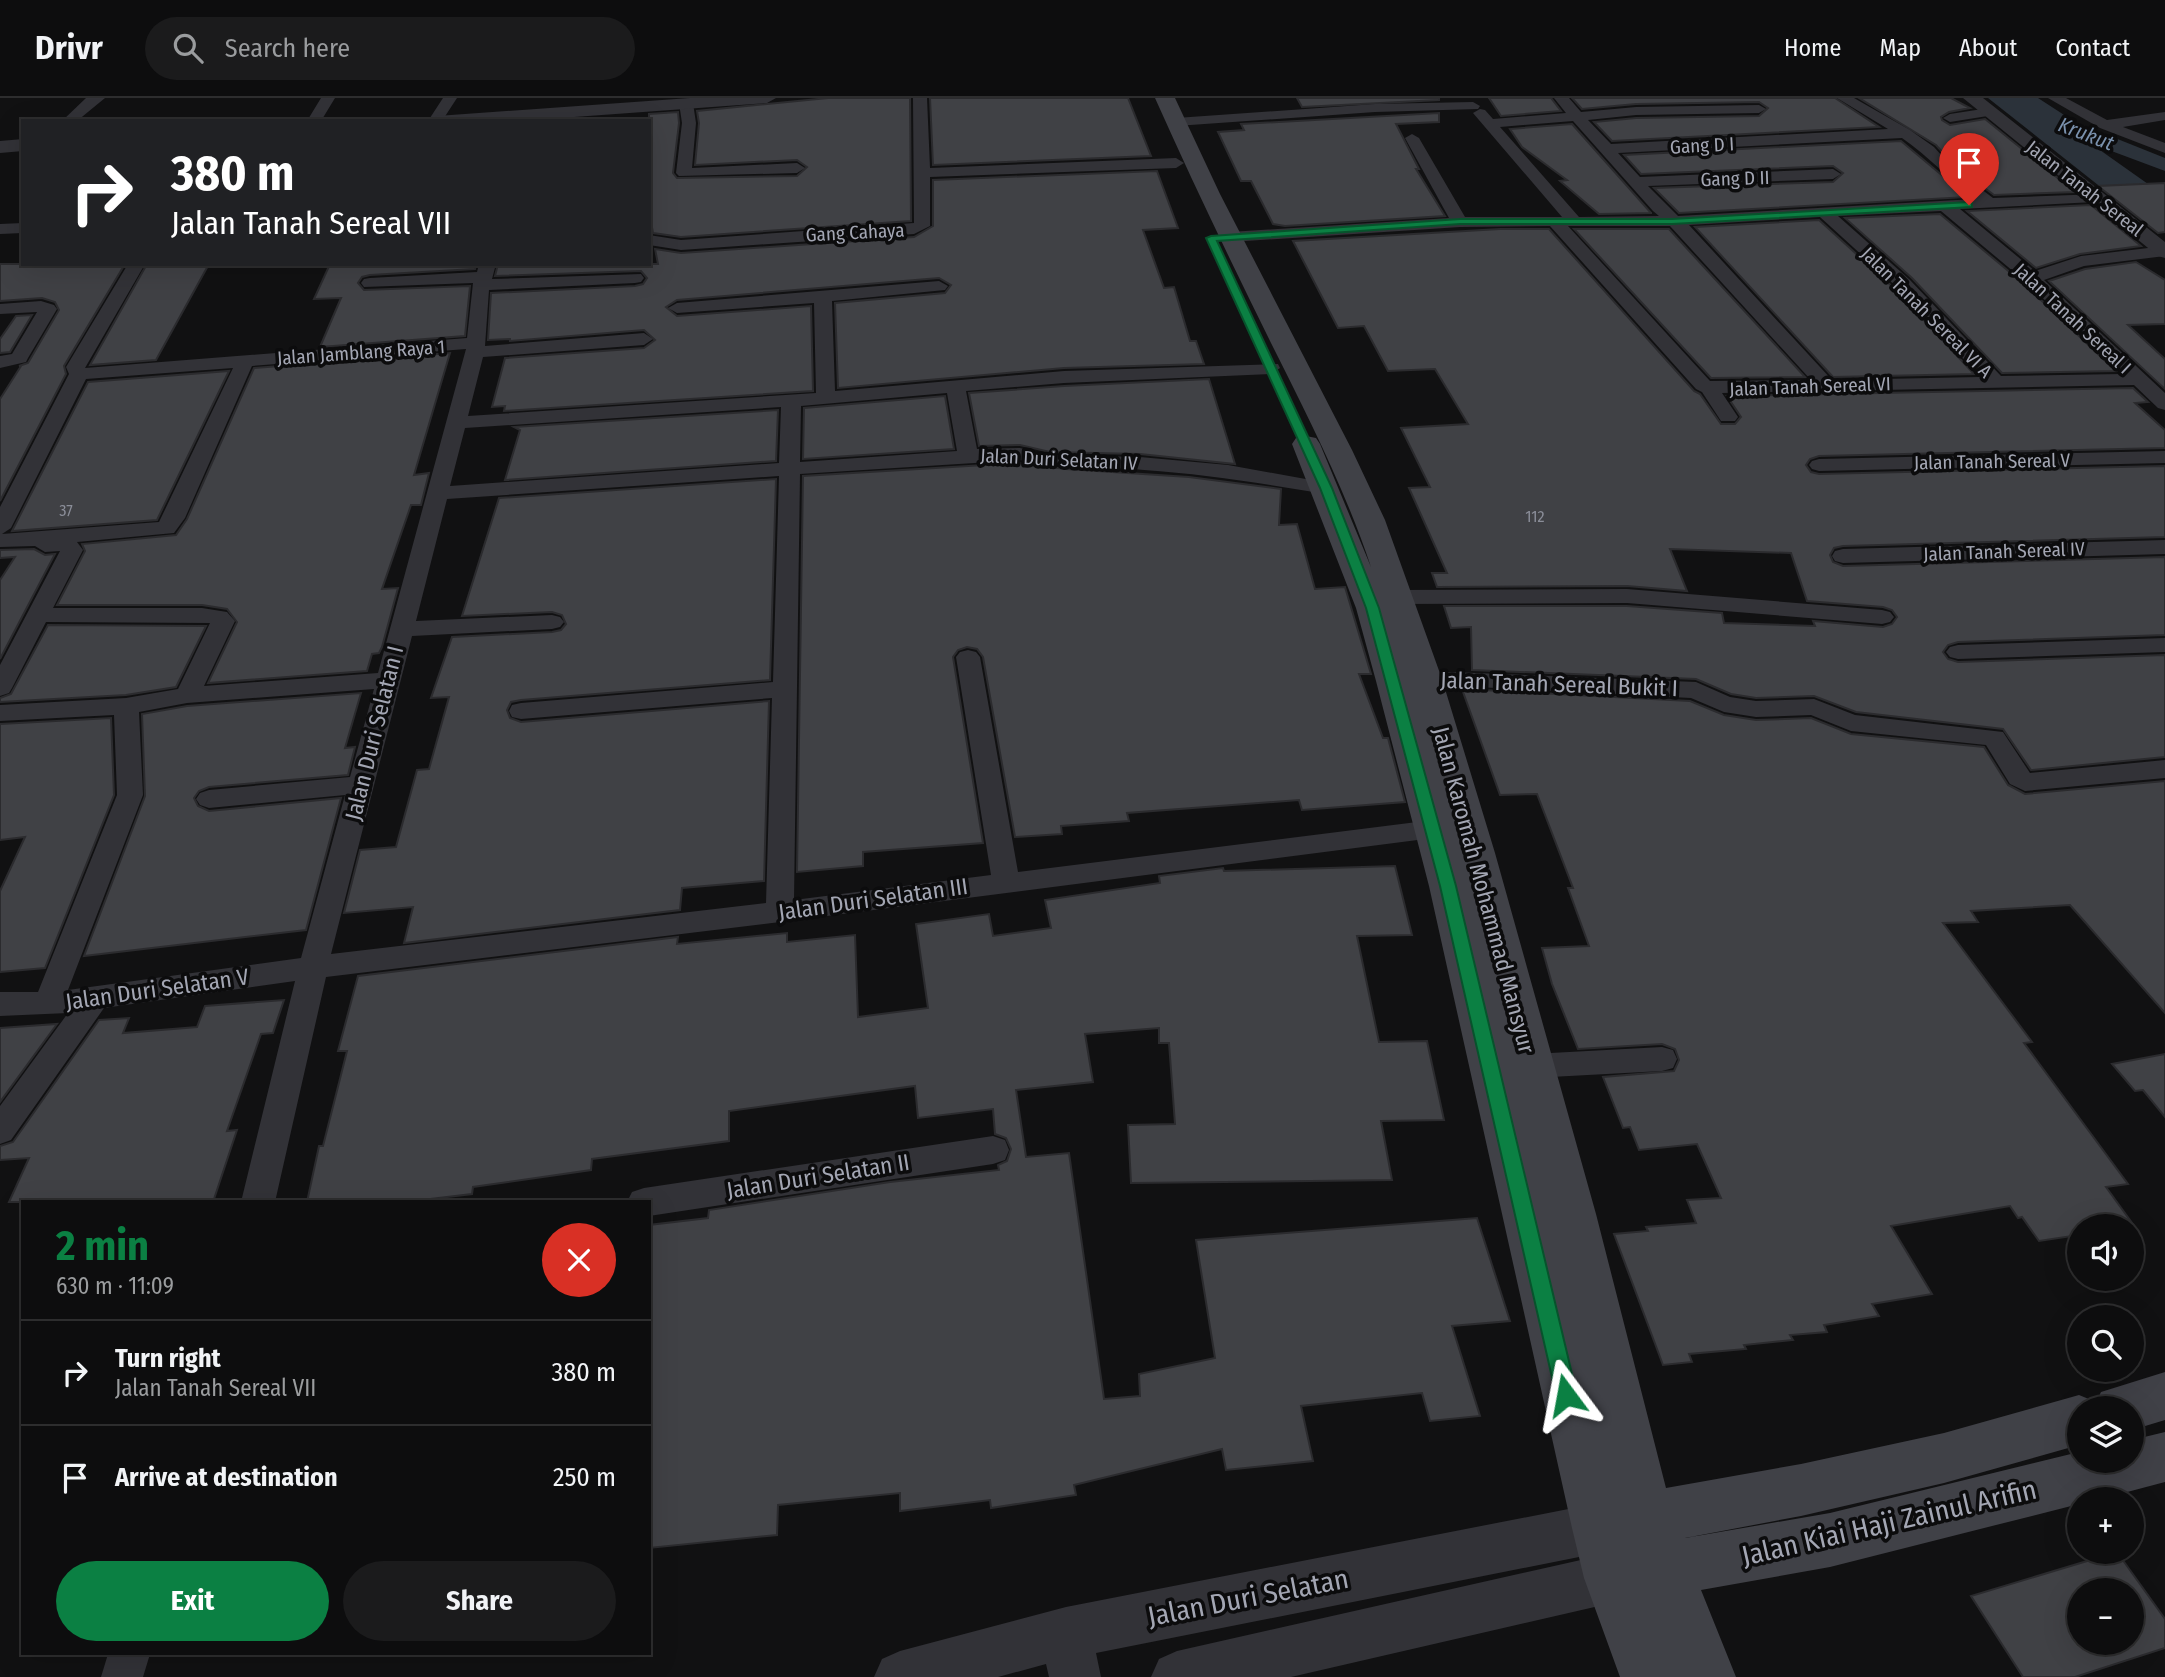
<!DOCTYPE html>
<html lang="en">
<head>
<meta charset="utf-8">
<style>
  body { margin:0; font-family:"Fira Sans Condensed",sans-serif; background:#1b1b1c; color:#f1f3f6; height:100vh; display:flex; flex-direction:column; font-size:26px; white-space:nowrap }
  * { box-sizing:border-box; margin:0 }
  p { font-size:23px; color:#9a9c9e }
  .icon { flex:none; width:38px; height:38px; fill:none; stroke:currentColor; stroke-width:2; stroke-linecap:round; stroke-linejoin:round }
  .map { position:relative; flex:1; overflow:hidden }
  .panel { position:absolute; left:21px; top:1102px; width:630px; height:455px; display:flex; flex-direction:column; background:#0d0d0e; border-radius:0px; box-shadow:0 7px 28px #0002,0 0 0 2px #2d2d2e }
  .panel>* { flex:none }
  .top-card { position:absolute; left:21px; top:21px; width:630px; height:147px; border-radius:0px; box-shadow:0 7px 28px #0002,0 0 0 2px #2d2d2e; background:#202124; color:#fff; overflow:hidden }
  .tools { position:absolute; left:2067px; top:1116px; display:grid; gap:14px }
  .tools a { display:grid; place-items:center; width:77px; height:77px; border-radius:50%; background:#0d0d0e; box-shadow:0 7px 28px #0002,0 0 0 2px #2d2d2e; font-size:35px }
  .pin { position:absolute; display:grid; place-items:center; width:60px; height:60px; color:#fff; margin:-72px -30px; border-radius:50% 50% 50% 0; rotate:-45deg; box-shadow:0 0 7px #0007 }
  .pin .icon { rotate:45deg }
  .me { position:absolute; width:77px; margin:-38px; rotate:347deg; stroke-linejoin:round; filter:drop-shadow(0 0 5px #0008) }
  .turn { display:flex; align-items:center; gap:24px; height:147px; padding:0 35px; font-size:32px }
  .turn .icon { width:91px; height:91px; stroke-width:2.5 }
  .turn b { display:block; font-size:49px; line-height:60px }
  .round { display:grid; place-items:center; flex:none; width:74px; height:74px; border-radius:37px; background:#1b1b1c }
  .head { display:flex; align-items:center; justify-content:space-between; height:119px; padding:0 35px }
  h1 { font-size:42px; font-weight:700; line-height:52px; color:#0b8043 }
  .button { display:flex; gap:14px; margin-top:auto; padding:14px 35px }
  .button a { flex:1; height:80px; border-radius:42px; background:#0b8043; color:#fff; font-size:28px; font-weight:700; line-height:80px; text-align:center }
  .button a+a { background:#1b1b1c; color:#f1f3f6 }
  ul { padding:0; list-style:none }
  li { display:flex; align-items:center; gap:21px; height:105px; padding:0 35px; border-top:2px solid #2d2d2e }
  li div { flex:1 }
  li b { display:block; font-size:26px }
  li em { font-style:normal }
  header { display:flex; align-items:center; gap:42px; box-sizing:border-box; height:98px; padding:0 35px; background:#0d0d0e; border-bottom:2px solid #2d2d2e }
  header strong { font-size:33px }
  nav { display:flex; gap:38px; margin-inline-start:auto; font-size:24px }
  .search { width:490px; height:63px; background:#1b1b1c; display:flex; align-items:center; gap:18px; box-sizing:border-box; padding:0 24px; border-radius:38px; color:#9a9c9e; font-size:26px }
  .map>svg:first-child { display:block }
  .water { fill:#2b323a }
  .building { fill:#404145; stroke:#2b2b2e; stroke-width:2; fill-rule:evenodd }
  .lines { fill:none; stroke-linecap:round; stroke-linejoin:round }
  .minor { fill:#323237; fill-rule:evenodd }
  .tertiary { fill:#323237; fill-rule:evenodd }
  .secondary { fill:#404147; fill-rule:evenodd }
  .route { fill:#0b8043; stroke:#07532c; stroke-width:2 }
  .labels { text-anchor:middle; stroke-width:7; stroke-linejoin:round; paint-order:stroke }
  .far-number-label { font-size:16px; fill:#8a8d98 }
  .far-street-label { font-size:19px; fill:#a3a6b3; stroke:#0c0c0d }
  .far-water-label { font-size:21px; font-style:italic; fill:#7a91ad; stroke:#0c0c0d }
  .street-label { font-size:23px; fill:#a3a6b3; stroke:#0c0c0d }
  .near-street-label { font-size:28px; fill:#a3a6b3; stroke:#0c0c0d }
</style>
</head>
<body>
<header>
<strong>Drivr</strong>
<div class="search"><svg class="icon" aria-label="search" viewBox="0 0 24 24"><circle cx="10" cy="10" r="6"/><path d="M15 15l6 6"/></svg>Search here</div>
<nav><a>Home</a><a>Map</a><a>About</a><a>Contact</a></nav>
</header>
<div class="map">
<svg width="2165" height="1579" viewBox="0 0 2165 1579">
  <rect width="100%" height="100%" fill="#111112"/>
  <path class="water" d="M1988 0H2038L2075 24 2165 60V73L2090 45 2165 98 2117 102Z"/>
  <path class="building" d="M828 0H910L911 123 681 139 653 135 649 113V16L678 14 679 25 673 75 677 80 797 78 807 69 797 62 695 67 699 25 697 13Z
    M930 0H1128L1151 58 933 67Z
    M1297 0H1439V2L1302 9Z
    M1489 0H1551L1561 13 1501 18Z
    M1572 0H1835L1879 29 1612 43 1594 24 1636 20 1759 18 1768 10 1759 4 1636 6 1582 11Z
    M1859 0H1951L1970 10 1949 14 1941 19 1942 22 1950 27 1985 21 2075 94 1994 97 1954 67 1936 47Z
    M1439 15V24L1396 26 1419 71H1416L1445 118 1285 128 1273 126 1251 83H1241L1218 34 1244 32 1241 26Z
    M1572 26 1651 115H1652L1599 116 1560 83 1567 82 1522 49 1510 31Z
    M1901 43 1968 99 1679 115 1654 90 1833 84 1843 75 1833 68 1641 76 1624 57Z
    M1157 73 1178 130 1143 132 1164 190 1174 189 1190 243H1196L1204 266 1064 270 838 290 835 205 945 195 951 187 939 180 677 202 666 209 677 218 811 208 813 293 504 313 505 308 492 309 505 260 644 250 655 242 644 232 510 243V241L488 242 491 195 635 188 643 186 647 180 641 173 495 178 498 166H658L655 151 681 155 914 139 933 128V82Z
    M2165 85V134L2158 135 2098 88Z
    M2091 107 2141 148 2080 156 2036 170 1967 113Z
    M1940 116 2024 186 2116 273 2002 275 1912 180 1845 120Z
    M1819 122 1896 192 1974 276 1833 279 1695 129Z
    M1500 131H1549L1694 293 1700 296 1721 326H1735L1741 319 1727 298 2133 290 2148 304 2135 305 2165 332V350L1819 358 1810 361 1806 367 1811 374 1819 376 2165 368V439L1843 448 1834 450 1830 457 1833 464 1843 468 2165 459V537L1958 544 1948 547 1943 554 1948 561 1958 564 2165 557V659L2031 672 2003 631 1856 614 1814 598 1756 600 1731 596 1696 581 1472 572 1471 529 1451 530 1444 508H1627L1722 515 1724 525 1815 528 1813 523 1883 529 1892 526 1897 519 1892 512 1883 509 1807 503 1791 455 1670 451 1687 493 1627 488 1437 489 1432 475H1447L1409 390 1430 389 1401 330 1468 326 1435 271 1388 273 1364 228 1338 230 1293 143Z
    M1574 131H1669L1805 279 1711 280Z
    M2136 164 2165 182V226L2128 227 2165 261V291L2049 183 2085 171Z
    M0 166H125L64 268 66 276 0 403V301L21 268H19L28 265 59 212 55 204 42 200 0 203Z
    M147 166H209L156 262 90 267Z
    M330 166H476L475 171 370 177 362 179 358 185 364 192 470 188 465 238 320 249 341 200 314 201Z
    M32 217 10 254 0 255V241L16 218Z
    M450 255 414 377 429 375 421 407H411L382 491 398 490 382 549 379 555 372 556 367 573 208 585 237 524 227 511 202 507H57L85 453 82 446 176 437 187 421 254 270Z
    M229 273 157 422 12 433 88 284Z
    M1209 281 1235 366 1140 356 1050 354 1020 347 979 348 969 295 1064 288Z
    M945 298 954 351 803 361 804 310Z
    M778 312 776 363 505 382 520 332 514 329Z
    M1020 365 1066 371 1189 379 1281 391 1279 427 1297 426 1315 491 1345 489 1371 576H1359L1383 640H1388L1405 704 1302 712 1299 702 1127 715 1129 723 1061 728 1062 736 1015 739 983 559 977 551 967 549 958 552 953 559 983 745 863 754V768L797 774 803 378Z
    M776 381 770 582 521 602 511 604 507 612 510 620 521 624 769 603 764 783 682 790 680 812 404 845 413 809 344 815 360 752 396 749 417 672 429 671 449 599 431 600 452 539 552 534 561 532 566 526 562 517 552 514 462 518 499 400Z
    M34 451 45 457 55 456 0 561V482L15 459 0 460V452Z
    M48 527 206 528 176 589 126 597 0 604V600L11 596Z
    M1462 591 1690 603 1724 617 1756 622 1811 620 1851 636 1984 649 2008 687 2025 696 2165 683V915L2070 807 1971 813 1978 824 1943 825 2032 944 2024 945 2128 1086 2106 1089 2135 1129H2079V1137L2039 1143 2022 1119 2018 1120 2010 1108 1891 1128 1932 1196 1872 1206 1879 1218 1824 1227 1827 1234 1790 1237 1793 1242 1744 1247 1746 1251 1689 1256 1692 1264 1663 1267 1614 1136 1648 1133 1646 1129 1696 1125 1687 1102 1721 1100 1697 1046 1639 1052 1630 1029 1623 1030 1603 979 1674 973 1679 962 1675 951 1662 946 1578 951 1552 886 1542 850 1589 848 1568 790H1573L1537 696 1500 697Z
    M361 595 345 650 355 649 348 677 209 689 199 693 194 700 198 708 209 713 341 700 306 832 84 858 145 698 142 616 187 608Z
    M111 620 114 697 45 870 0 874V793L25 739 0 742V626Z
    M1395 768 1412 837 1357 838 1379 944 1427 943 1444 1022 1381 1023 1392 1082 1131 1085 1128 1027 1175 1026 1169 945H1159V930L1085 936 1093 984 1016 992 1026 1059 1069 1055 1104 1301 1140 1298 1139 1276 1215 1260 1196 1142 1477 1120 1510 1223 1452 1228 1480 1318 1430 1323 1422 1295 1301 1308 1313 1363 1226 1372 1222 1351 1074 1387 1076 1397 991 1410 990 1402 900 1413V1395L778 1407 777 1437 649 1450V1127L708 1120 709 1112 890 1084 999 1072 998 1067 1007 1063 1011 1051 1006 1040 995 1036 993 1011 918 1020 915 988 729 1013V1043L592 1061 591 1072 473 1089 472 1096 405 1104H307L319 1048H323L347 953H338L358 878 678 839 677 846 787 835V844L855 837 858 919 928 910 916 826 989 816 993 838 1051 830 1045 802 1160 785 1159 778 1223 770 1224 773Z
    M284 902 273 935 261 936 227 1033 237 1032 213 1104H9L29 1060 0 1062V1048L13 1044 99 922 129 920 123 935 197 929 205 908Z
    M57 926 0 1004V930Z
    M2165 956V1019L2143 992 2135 993 2112 966Z
    M2117 1454 2165 1521V1550L2075 1579H2023L1971 1498ZM2079 1493H2132V1545H2079Z"/>
  <g class="lines">
    <path class="minor" d="M86 0H105L77 23H62Z
      M321 0H335L321 23H307Z
      M443 0H457L442 23H428Z
      M913 0H927L930 70 1176 60 1184 65 1176 70 930 79V128L914 136 681 152 649 147V137L681 142 914 125Z
      M1554 0H1569L1581 14 1636 9 1759 7 1766 11 1759 15 1636 17 1588 22 1611 46 1888 31 1837 0H1854L1910 32 1934 49 1952 69 1993 100 2100 96 2102 99 2094 104 1960 111 2035 173 2081 158 2165 148V158L2084 168 2044 182 2165 295V312L2158 310 2134 287 1722 295 1738 319 1735 323H1721L1702 294 1696 291 1550 128 1460 129 1230 144 1222 139 1230 134 1449 120 1405 40 1412 36 1419 40 1465 119H1562L1473 15 1480 11 1485 12 1493 21 1566 15ZM1573 23 1653 113 1659 118 1579 119 1500 29ZM1902 40C1928 58 1949 81 1975 101L1678 118 1648 88 1833 81 1841 76 1833 71 1640 79 1618 55ZM1941 113 2026 184 2122 276 2001 278 1910 182 1838 118ZM1820 119 1898 190 1980 279 1832 282 1689 127ZM1568 128H1670L1811 282 1710 283Z
      M2048 0H2066L2107 22 2165 14V22L2123 29 2165 45V55L2100 30Z
      M686 1 693 5 696 25 692 70 797 65 805 70 797 75 679 78 676 75 682 25 679 5Z
      M1473 4 1480 8 1478 11 1375 14 1176 28 1169 24 1176 20 1375 6Z
      M1989 10 1994 11 1996 14 1994 17 1950 24 1943 20 1950 16Z
      M23 125V135L0 136V126Z
      M128 166H145L85 270 467 240 473 185 364 189 361 185 364 181 370 180 477 174 479 166H496L492 181 641 176 644 180 641 184 635 185 489 192 485 248 644 235 653 241 644 247 483 259 468 318 816 295 814 205 677 215 668 210 677 205 939 183 948 188 945 192 832 203 835 293 1064 273 1278 266 1280 270 1271 276 1064 285 966 293 977 351 1020 350 1050 357 1140 359 1228 367 1333 386 1337 390 1333 394 1326 396C1265 386 1205 376 1144 372 1102 368 1061 372 1020 362L800 376 794 802 991 777 956 559 960 554 968 552 976 554 980 559 1018 774 1433 722 1443 724 1446 731 1443 738 1433 740 780 824 326 879 275 1104H241L295 883 104 910 11 1042 0 1046V1008L68 915 0 918V894H38L117 697 114 617 0 623V607L126 600 178 591 210 525 46 524 12 590 9 595 0 598V567L60 453 45 454 35 448 0 449V409L69 276 66 269ZM466 251 378 575 204 588 235 523 227 514 202 510H53L83 452 77 444 174 435 185 420 252 268ZM233 270 159 424 2 436 11 430 86 281ZM947 295 957 353 800 364 801 308ZM781 309 779 365 450 388 465 330ZM779 378 773 584 521 605 512 607 509 613 512 619 521 621 772 600 766 805 331 856 412 538 552 531 560 529 564 524 560 519 552 517 416 523 447 401ZM374 591 350 679 209 692 200 695 196 701 200 707 209 710 345 697 301 860 68 892 143 697 139 614 187 605Z
      M41 203 54 207 57 211 28 260 26 264 0 270V258L12 256 37 214 0 216V206Z
      M2165 353V365L1819 373 1812 371 1809 367 1812 363 1819 361Z
      M2165 442V456L1843 465 1835 463 1832 458 1835 453 1843 451Z
      M1627 491 1882 512 1890 514 1894 519 1890 524 1882 526 1627 505 1395 506 1387 504 1384 499 1387 494 1395 492Z
      M2165 540V554L1958 561 1950 559 1946 554 1950 549 1958 547Z
      M1425 573 1696 584 1730 599 1756 603 1814 601 1855 617 2003 634 2030 675 2165 662V680L2025 693 2010 686 1986 647 1851 633 1811 617 1756 619 1724 614 1691 600 1416 586 1413 581 1416 576Z
      M1662 949 1673 952 1677 961 1673 970 1662 973 1532 980 1521 977 1516 968 1521 959 1532 956Z
      M993 1038 1005 1042 1009 1052 1005 1062 993 1066 649 1118V1104H627L632 1094 644 1090Z
      M108 1556H150L143 1579H101Z"/>
    <path class="tertiary" d="M690 0H776L767 5 519 23H428L437 18Z
      M1963 0H1983L2165 144V160L2158 158Z
      M23 41V53L0 55V43Z
      M1599 1405 1616 1413 1624 1430 1616 1447 1599 1455 1096 1555 1101 1579H1049L1046 1566 998 1579H874L882 1561 900 1553 1066 1509Z
      M1612 1455 1630 1462 1637 1480 1630 1498 1612 1505 1291 1579H1151L1159 1561 1177 1553Z"/>
    <path class="secondary" d="M1155 0H1175L1220 96 1352 352 1385 422 1442 581 1495 755 1596 1116 1666 1390 1801 1366 1944 1335 2079 1297 2096 1304 2101 1294 2165 1274V1322L2132 1332V1311H2079V1347L1944 1385 1801 1418 1685 1440 1830 1415 2079 1354V1363H2132V1342L2165 1334V1384L2097 1402H2079V1406L1830 1469 1701 1492 1736 1579H1678L1648 1501 1678 1579H1620L1584 1480 1572 1430 1429 788 1376 583 1356 510 1292 346 1296 340 1306 338 1316 340 1320 346 1371 469C1345 391 1308 319 1271 245 1231 164 1192 83 1155 0Z"/>
  </g>
  <path class="route" d="M1969 104 1972 105V109L1672 126H1460L1217 143 1332 390 1379 510 1456 788 1577 1297 1574 1304 1566 1307 1559 1304 1556 1297 1440 788 1366 510 1320 390 1206 140 1211 138 1460 121H1672Z"/>
  <g class="labels">
    <g class="far-number-label">
      <text x="66" y="418">37</text>
      <text x="1535" y="424">112</text>
    </g>
    <g class="far-street-label">
      <text transform="translate(1702 47) rotate(-3)" y="7">Gang D I</text>
      <text transform="translate(1735 80) rotate(-2)" y="7">Gang D II</text>
      <text transform="translate(2085 90) rotate(38)" y="7">Jalan Tanah Sereal</text>
      <text transform="translate(855 134) rotate(-3)" y="7">Gang Cahaya</text>
      <text transform="translate(1927 214) rotate(45)" y="7">Jalan Tanah Sereal VI A</text>
      <text transform="translate(2073 220) rotate(43)" y="7">Jalan Tanah Sereal I</text>
      <text transform="translate(361 254) rotate(-4)" y="7">Jalan Jamblang Raya 1</text>
      <text transform="translate(1810 288) rotate(-2)" y="7">Jalan Tanah Sereal VI</text>
      <text transform="translate(1059 361) rotate(3)" y="7">Jalan Duri Selatan IV</text>
      <text transform="translate(1992 363) rotate(-1)" y="7">Jalan Tanah Sereal V</text>
      <text transform="translate(2004 453) rotate(-2)" y="7">Jalan Tanah Sereal IV</text>
    </g>
    <g class="far-water-label">
      <text transform="translate(2086 36) rotate(21)" y="7">Krukut</text>
    </g>
    <g class="street-label">
      <text transform="translate(1559 586) rotate(2)" y="8">Jalan Tanah Sereal Bukit I</text>
      <text transform="translate(374 635) rotate(-76)" y="8">Jalan Duri Selatan I</text>
      <text transform="translate(1484 792) rotate(75)" y="8">Jalan Karomah Mohammad Mansyur</text>
      <text transform="translate(873 801) rotate(-8)" y="8">Jalan Duri Selatan III</text>
      <text transform="translate(157 891) rotate(-8)" y="8">Jalan Duri Selatan V</text>
      <text transform="translate(818 1078) rotate(-9)" y="8">Jalan Duri Selatan II</text>
    </g>
    <g class="near-street-label">
      <text transform="translate(1889 1424) rotate(-13)" y="10">Jalan Kiai Haji Zainul Arifin</text>
      <text transform="translate(1248 1499) rotate(-11)" y="10">Jalan Duri Selatan</text>
    </g>
  </g>
</svg>
<div class="tools">
<a><svg class="icon" aria-label="sound" viewBox="0 0 24 24"><path d="M4 9h4l5-4v14l-5-4H4zM17 9q2 3 0 6"/></svg></a>
<a><svg class="icon" aria-label="search" viewBox="0 0 24 24"><circle cx="10" cy="10" r="6"/><path d="M15 15l6 6"/></svg></a>
<a><svg class="icon" aria-label="layers" viewBox="0 0 24 24"><path d="M12 4l9 5-9 5-9-5zM3 14l9 5 9-5"/></svg></a>
<a>+</a>
<a>−</a>
</div>
<div class="pin" style="left:1969px;top:107px;background:#d93025"><svg class="icon" aria-label="arrive" viewBox="0 0 24 24"><path d="M6 21V4h12l-3 4 3 4H6"/></svg></div>
<svg class="me" style="left:1566px;top:1297px" viewBox="-20 -20 40 40"><path d="M0-17L14 15 0 8-14 15z" fill="#0b8043" stroke="#fff" stroke-width="4"/></svg>
<div class="top-card">
<div class="turn"><svg class="icon" aria-label="right" viewBox="0 0 24 24"><path d="M7 20v-9h11M14 6l5 5-5 5"/></svg><div><b>380 m</b>Jalan Tanah Sereal VII</div></div>
</div>
<section class="panel">
<div class="head"><div><h1>2 min</h1><p>630 m · 11:09</p></div><a class="round" style="background:#d93025;color:#fff"><svg class="icon" aria-label="close" viewBox="0 0 24 24"><path d="M6 6l12 12M18 6L6 18"/></svg></a></div>
<ul>
<li><svg class="icon" aria-label="right" viewBox="0 0 24 24"><path d="M7 20v-9h11M14 6l5 5-5 5"/></svg><div><b>Turn right</b><p>Jalan Tanah Sereal VII</p></div><em>380 m</em></li>
<li><svg class="icon" aria-label="arrive" viewBox="0 0 24 24"><path d="M6 21V4h12l-3 4 3 4H6"/></svg><div><b>Arrive at destination</b></div><em>250 m</em></li>
</ul>
<div class="button"><a>Exit</a><a>Share</a></div>
</section>
</div>
</body>
</html>
